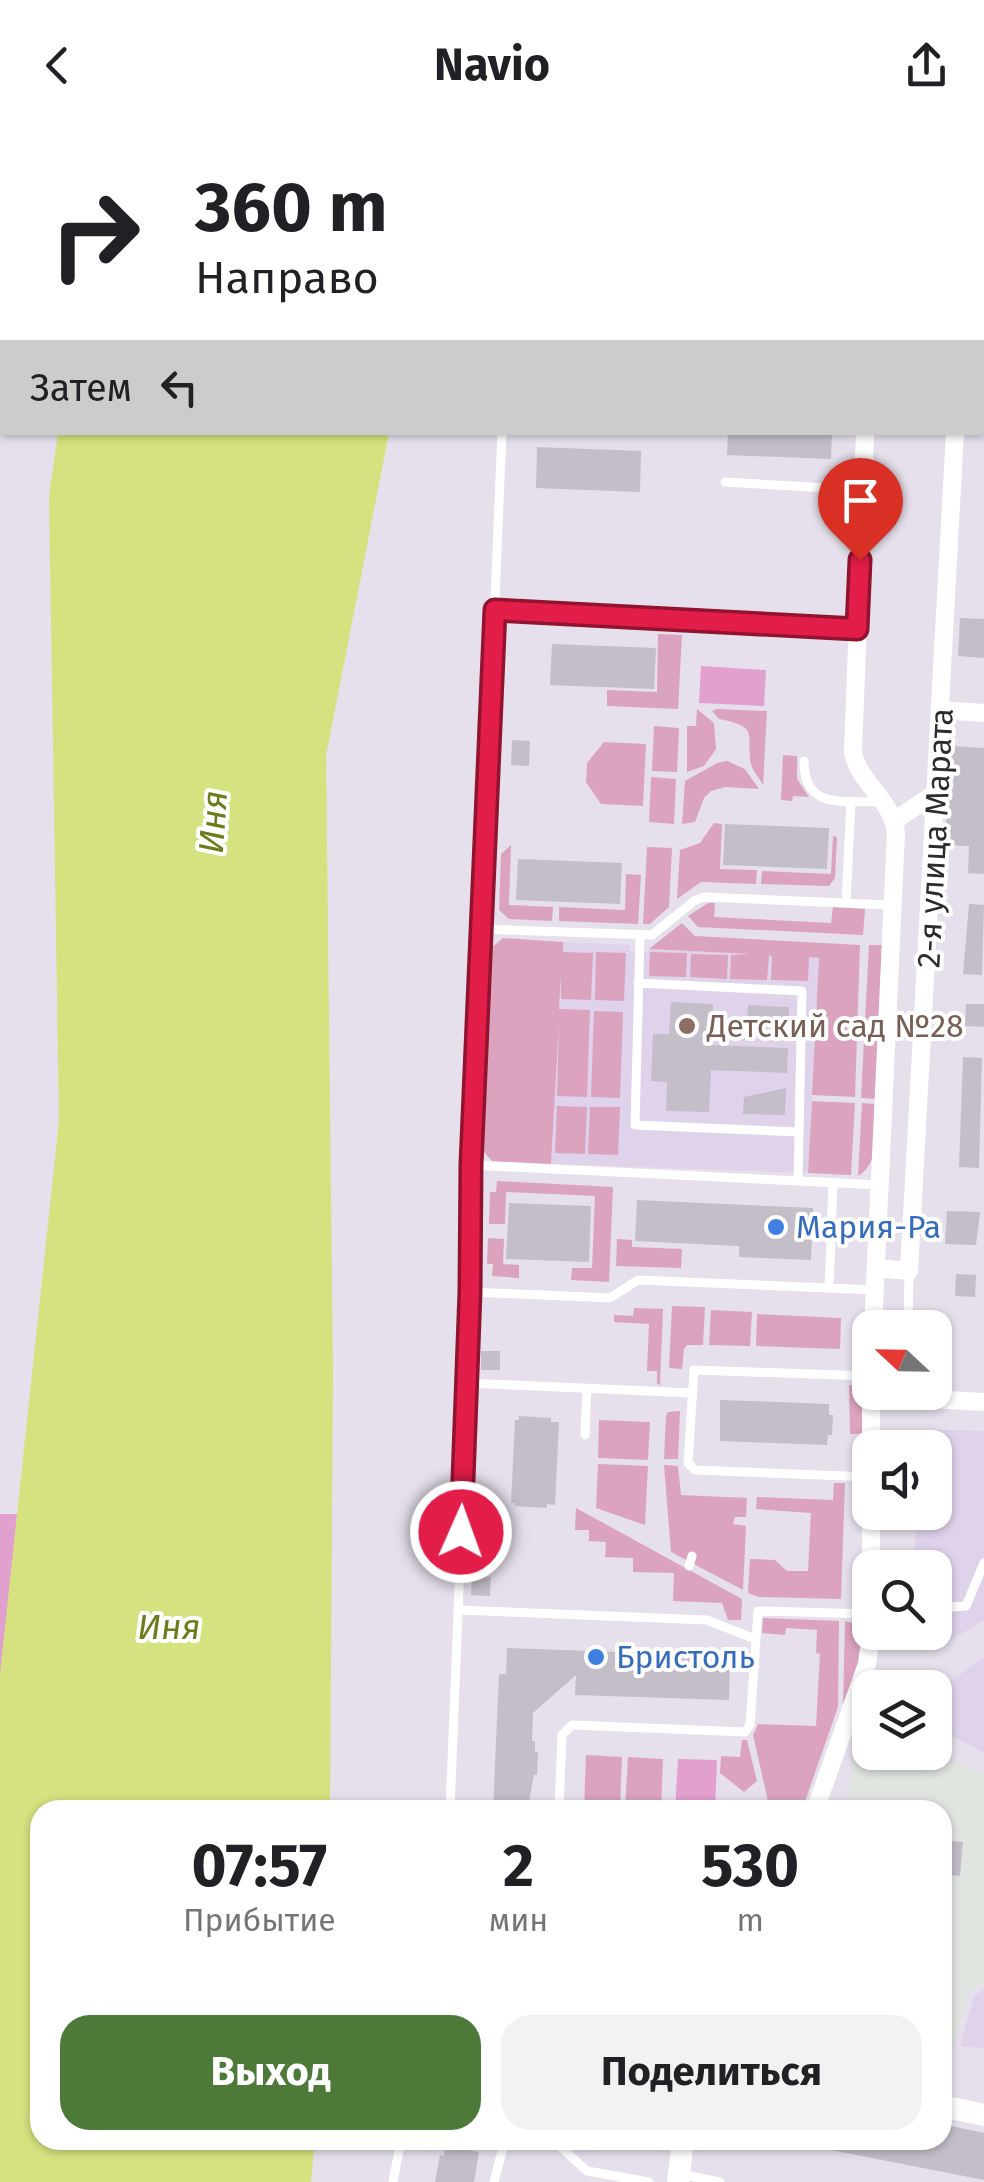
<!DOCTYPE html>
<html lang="ru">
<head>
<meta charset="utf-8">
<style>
  body { margin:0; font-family:"Fira Sans",sans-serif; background:#f2f2f2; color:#202124; height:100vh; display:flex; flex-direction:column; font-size:38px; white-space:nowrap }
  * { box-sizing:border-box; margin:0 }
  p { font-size:32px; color:#757577 }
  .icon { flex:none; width:55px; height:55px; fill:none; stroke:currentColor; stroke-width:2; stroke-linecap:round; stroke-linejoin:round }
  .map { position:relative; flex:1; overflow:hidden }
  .details { position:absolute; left:30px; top:1670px; width:922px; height:350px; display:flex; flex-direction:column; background:#fff; border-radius:30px; box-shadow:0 2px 8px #0004 }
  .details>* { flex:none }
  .guide { position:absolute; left:0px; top:0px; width:985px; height:305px; box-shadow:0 2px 8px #0004; background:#fff; color:#202124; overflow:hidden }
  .needle { width:65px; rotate:292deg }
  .controls { position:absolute; left:852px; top:1180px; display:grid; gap:20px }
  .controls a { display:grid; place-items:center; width:100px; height:100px; border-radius:20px; background:#fff; box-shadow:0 2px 8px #0004; font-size:50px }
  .pin { position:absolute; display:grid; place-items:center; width:85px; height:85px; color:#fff; margin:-102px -42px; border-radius:50% 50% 50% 0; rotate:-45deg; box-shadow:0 0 10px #0007 }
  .pin .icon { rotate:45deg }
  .me { position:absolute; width:110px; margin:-55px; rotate:2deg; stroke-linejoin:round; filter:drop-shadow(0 0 8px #0008) }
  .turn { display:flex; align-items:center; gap:35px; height:210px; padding:0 30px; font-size:45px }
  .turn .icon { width:130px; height:130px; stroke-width:2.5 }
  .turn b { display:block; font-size:70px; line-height:85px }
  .then { display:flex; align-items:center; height:95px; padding:0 30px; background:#0003; gap:20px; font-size:38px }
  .eta { display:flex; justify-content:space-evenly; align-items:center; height:170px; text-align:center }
  .eta b { font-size:60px; font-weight:700; line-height:70px }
  .action { display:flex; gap:20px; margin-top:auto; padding:20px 30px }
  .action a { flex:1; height:115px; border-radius:30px; background:#4d7a39; color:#fff; font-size:40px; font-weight:700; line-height:115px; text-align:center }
  .action a+a { background:#f2f2f2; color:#202124 }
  header { display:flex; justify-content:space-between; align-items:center; height:130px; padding:0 30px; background:#fff; font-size:45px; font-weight:700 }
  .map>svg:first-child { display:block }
  .industrial { fill:#e0e5e0 }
  .education { fill:#dfd2eb }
  .green { fill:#dca3be }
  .pitch { fill:#e2a0cf }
  .water { fill:#d5e27f }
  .building { fill:#c3bec8 }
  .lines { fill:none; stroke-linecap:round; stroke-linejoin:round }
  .service { stroke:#fff; stroke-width:9 }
  .minor { stroke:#fff; stroke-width:18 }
  .tertiary { stroke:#fff; stroke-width:22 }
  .route-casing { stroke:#92132f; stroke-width:25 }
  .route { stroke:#e11d48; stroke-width:18 }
  .education-dot { fill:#8d6e63; stroke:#fff; stroke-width:4 }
  .shop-dot { fill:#3f7fe0; stroke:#fff; stroke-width:4 }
  .labels { text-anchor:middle; stroke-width:8; stroke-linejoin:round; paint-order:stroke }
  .street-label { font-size:32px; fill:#2c2c2c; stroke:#fff }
  .education-label { font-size:32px; fill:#785e54; stroke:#fff; text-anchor:start }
  .shop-label { font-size:32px; fill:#366cbe; stroke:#fff; text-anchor:start }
  .water-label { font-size:35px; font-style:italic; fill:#697d1a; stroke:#fff }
</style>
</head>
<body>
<header><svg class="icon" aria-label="back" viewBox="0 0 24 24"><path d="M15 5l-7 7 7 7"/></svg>Navio<svg class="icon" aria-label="share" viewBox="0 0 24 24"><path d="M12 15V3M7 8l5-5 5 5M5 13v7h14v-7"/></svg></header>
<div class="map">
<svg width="984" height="2052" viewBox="0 0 984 2052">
  <rect width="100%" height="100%" fill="#e5e0ec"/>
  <path class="industrial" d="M861 1595 870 1599V1622L931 1623 984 1643V1853L968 1863 945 1942 942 1680H844Z"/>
  <path class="education" d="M563 812 630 815V821L639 822H647L649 819 819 827 808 1043 551 1034Z
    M929 1300 984 1301V1490L938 1518 902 1514 903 1503 935 1502V1438L912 1437 919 1383 935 1382V1318L927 1317Z
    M984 1527V1623L935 1596V1563Z
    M984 1859V1918L960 1916 974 1866Z"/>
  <path class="green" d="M658 504 682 505 678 579 607 576V560L657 562Z
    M697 579 714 593 716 619 704 636 687 642V596H696Z
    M717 579 767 581 763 655C760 649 753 641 751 634 746 603 760 597 719 589L712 581Z
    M654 596 679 598 677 642 652 641Z
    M604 612 646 614 643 676 601 674 586 652 587 633Z
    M783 625 797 626V649L809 667 793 666 792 671 781 670Z
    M727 631 745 639 759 659 725 657 711 661 704 668 695 692 682 694 685 651 717 633Z
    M651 647 676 649 674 694 649 692Z
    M714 693 722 694 720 739 757 740 756 754 701 752 677 769 680 720 700 713Z
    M833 706 837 707 835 748 829 756 761 754 762 741 831 744Z
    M511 715 509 775 553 777 552 791 509 789 499 780 501 724Z
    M647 717 672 718 669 777 650 794H643Z
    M626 744 641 745 638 794 559 791V777L625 780Z
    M708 773H715L714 787 831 793 833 777 865 779 863 805 698 797 688 786Z
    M682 793 695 806 860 815 855 967 812 965 819 828 809 827 808 851 771 850 772 826 769 825 767 850 730 849 731 825 751 824 649 819Z
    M503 808 563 812V822L593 823 591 870 561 869V845L559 879 590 880 587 967 557 966 559 892 551 1034 492 1031 483 1021 491 818Z
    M869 815H882L876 969 861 968Z
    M596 822 626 823 624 871 595 870Z
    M650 822 687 823 686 847 649 846Z
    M691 824 728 825 727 849 690 847Z
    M594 881 623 882 620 968 591 967Z
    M812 971 855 973 851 1045 808 1043Z
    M862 973 876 974C875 998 881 1033 858 1046Z
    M557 976 587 977 585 1024 555 1023Z
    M590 977H620L618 1025 588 1024Z
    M497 1051 613 1057 609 1152 571 1150 572 1138H592L595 1066 506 1062 505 1094H489L490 1062H496Z
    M488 1108 504 1109 503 1134 519 1135V1148L492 1146 493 1134H487Z
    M617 1109 632 1110V1117L682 1119 681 1138 616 1136Z
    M672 1176 705 1177 703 1215H687L684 1219 682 1239 669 1238Z
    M634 1178 663 1179 660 1255 657 1254V1241H647L649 1194 614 1192V1185L633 1186Z
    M711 1180 752 1182 750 1216 709 1215Z
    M757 1184 841 1188 840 1219 756 1216Z
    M849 1255H856L863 1261 864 1304H850Z
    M680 1281 678 1329H664L666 1286 668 1282Z
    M599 1290 650 1292 648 1330 598 1328Z
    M598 1334 648 1336 645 1395 596 1378Z
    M664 1335 678 1336 681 1365 747 1368 746 1387H735L733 1394 746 1396 743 1460 671 1422Z
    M834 1353H845L841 1469 759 1467 748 1463 750 1429 775 1430 787 1441H808L811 1383 756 1379 757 1367 833 1370Z
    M576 1378 742 1469 741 1490H728L722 1473 673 1471 674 1443 633 1442V1428L605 1427 606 1412 589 1411V1400H575Z
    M763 1488 839 1491 838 1577 802 1680H770L753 1605 758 1594 816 1596 820 1524 816 1523 817 1500 786 1498 785 1505 762 1503Z
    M845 1491 855 1494C874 1516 852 1552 843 1576Z
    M742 1610H747L757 1651 744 1662 720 1643 721 1626 740 1627Z
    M586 1625 622 1627 620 1680H584Z
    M628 1627 663 1629 661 1680H625Z"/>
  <path class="pitch" d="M701 536 766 540 764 576 699 573Z
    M0 1384H17L0 1657Z
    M678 1629 717 1630 715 1680H675Z"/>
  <path class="water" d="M100 0H425L100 2Z
    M58 303H389L326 626 333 1243 330 1680H40V2010H315L311 2052H0V1544L59 991 49 366Z"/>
  <path class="building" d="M728 302H832L831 329 727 325Z
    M537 317 641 321 640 362 536 358Z
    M960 488 984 489V528L958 526Z
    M552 514 656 518 654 559 550 555Z
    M512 610 530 611 529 636 511 635Z
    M951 616 984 618V744L968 743 969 716 945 715Z
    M725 694 829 698 827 739 723 735Z
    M518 729 622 733 620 774 516 770Z
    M969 774 984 775 982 845 963 844Z
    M671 872 713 874 712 915 788 918 787 943 711 940 709 982 666 981 667 952 651 951 653 904H669Z
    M966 874H984V897L965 896Z
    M748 875 789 877 788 904 747 891Z
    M963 927 982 928 979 1038 959 1037Z
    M786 958 785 985 743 984 744 967Z
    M637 1070 813 1078 811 1130 739 1127V1116L635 1111Z
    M509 1073 591 1076 589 1132 506 1129Z
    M947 1081 980 1082 976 1115 945 1114Z
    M956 1144 976 1145 975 1167 955 1166Z
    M481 1221H500V1240H481Z
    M720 1270 829 1274V1285H833L832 1305H828L827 1315 720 1311Z
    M519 1286 551 1288V1292H559L555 1375 547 1374V1378L515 1376V1373H511L515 1290H519Z
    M472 1446 491 1447 490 1466 471 1465Z
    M507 1518 730 1526 729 1570 575 1565 576 1545 533 1583 532 1611H535V1622H538L537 1645H534L529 1671H521L520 1680H493L499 1544H506Z
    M942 1710 963 1712 960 1746 942 1744Z
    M942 1994 984 2003V2050L816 2017V2010H942Z
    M445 2016 479 2022 474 2052H435L440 2025 444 2026Z"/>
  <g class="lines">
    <path class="service" d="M517 2V0
      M725 352 863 360
      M495 481 857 499
      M804 631C804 681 844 670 881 672
      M846 773 851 671
      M481 799 652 805 694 771 704 767 891 775
      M640 805 635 995 799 1002
      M638 853 802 861 798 1051
      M471 1035 881 1055
      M829 1158 833 1053
      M471 1162 610 1168 638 1150 875 1160
      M908 1198 909 1141
      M935 1229H948
      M870 1246 694 1240 688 1333 695 1340 870 1347
      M467 1253 692 1263
      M585 1305 587 1258
      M689 1436 692 1426
      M935 1478 966 1476 984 1433
      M458 1480 707 1490 755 1509
      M450 1677 483 1678
      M450 1680 471 1162V1035L502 302
      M559 1680 562 1605 572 1595 745 1602 750 1595 758 1481 870 1484
      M553 2010 587 2041 649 2052
      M679 2044 720 2052
      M393 2052 401 2010
      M494 2052 505 2010"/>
    <path class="minor" d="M873 0V2
      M970 2V0
      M865 302 853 623C860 654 893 671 896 703L873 1198
      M942 580 984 583
      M894 691 937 662
      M877 1138 909 1141 955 302
      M871 1266 984 1272
      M871 1318V1262
      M871 1438V1382
      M815 1680 867 1534 871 1502"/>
    <path class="tertiary" d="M942 1976 984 1985
      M678 2052 683 2010"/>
  </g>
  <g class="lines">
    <g class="route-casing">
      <path id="route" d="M461 1402 470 1162 471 1034 495 480 857 499 860 430"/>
    </g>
    <use href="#route" class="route"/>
  </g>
  <circle class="education-dot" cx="687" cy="896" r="10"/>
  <g class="shop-dot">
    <circle cx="776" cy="1097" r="10"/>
    <circle cx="596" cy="1527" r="10"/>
  </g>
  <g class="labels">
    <g class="street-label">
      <text transform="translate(935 708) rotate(-87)" y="11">2-я улица Марата</text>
    </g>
    <g class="education-label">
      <text x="707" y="907">Детский сад №28</text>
    </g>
    <g class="shop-label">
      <text x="796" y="1108">Мария-Ра</text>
      <text x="616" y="1538">Бристоль</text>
    </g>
    <g class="water-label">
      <text transform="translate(213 692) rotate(-86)" y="12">Иня</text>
      <text x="169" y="1509">Иня</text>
    </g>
  </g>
</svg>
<div class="controls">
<a><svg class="needle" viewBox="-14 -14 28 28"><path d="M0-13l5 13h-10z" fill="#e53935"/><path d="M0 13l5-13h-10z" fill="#757577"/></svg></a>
<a><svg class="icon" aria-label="sound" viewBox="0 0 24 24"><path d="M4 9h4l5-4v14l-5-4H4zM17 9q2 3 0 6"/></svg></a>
<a><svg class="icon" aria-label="search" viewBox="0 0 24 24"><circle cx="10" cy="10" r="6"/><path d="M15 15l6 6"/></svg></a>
<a><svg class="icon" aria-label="layers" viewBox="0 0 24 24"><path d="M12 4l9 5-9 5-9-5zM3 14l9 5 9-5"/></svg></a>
</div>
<div class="pin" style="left:860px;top:430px;background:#d93025"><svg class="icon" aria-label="arrive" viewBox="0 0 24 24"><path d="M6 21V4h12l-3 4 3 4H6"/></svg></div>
<svg class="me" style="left:461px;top:1402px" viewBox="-20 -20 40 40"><circle r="17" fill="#e11d48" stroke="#fff" stroke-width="3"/><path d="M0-11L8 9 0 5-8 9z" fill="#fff"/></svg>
<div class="guide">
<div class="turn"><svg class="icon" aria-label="right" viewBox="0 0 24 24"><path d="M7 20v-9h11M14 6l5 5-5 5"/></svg><div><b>360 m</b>Направо</div></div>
<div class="then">Затем<svg class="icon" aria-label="left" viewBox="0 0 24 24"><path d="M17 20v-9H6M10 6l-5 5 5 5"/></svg></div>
</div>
<section class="details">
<div class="eta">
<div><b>07:57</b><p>Прибытие</p></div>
<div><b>2</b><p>мин</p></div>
<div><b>530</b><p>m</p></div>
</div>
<div class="action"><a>Выход</a><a>Поделиться</a></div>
</section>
</div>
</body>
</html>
